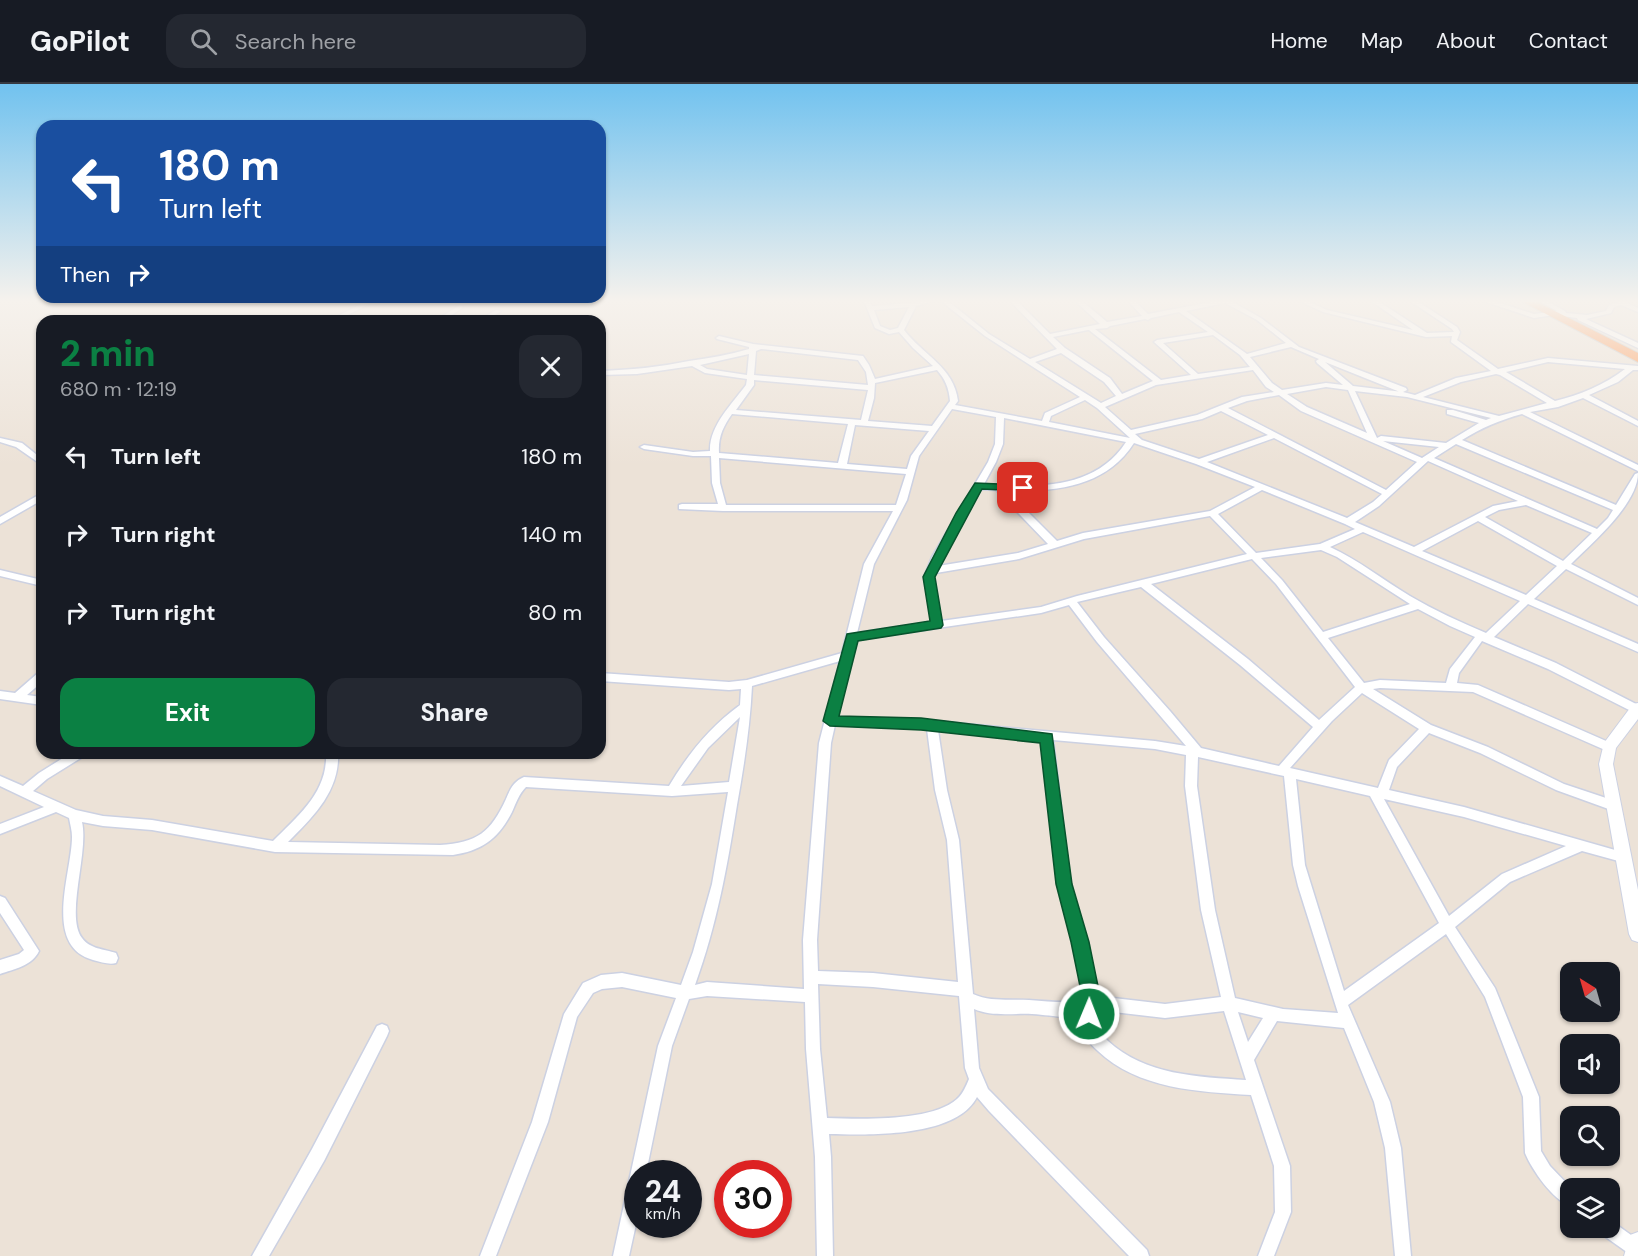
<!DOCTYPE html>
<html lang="en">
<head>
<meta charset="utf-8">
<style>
  body { margin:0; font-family:"DM Sans",sans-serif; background:#242831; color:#f1f3f6; height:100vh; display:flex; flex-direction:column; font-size:22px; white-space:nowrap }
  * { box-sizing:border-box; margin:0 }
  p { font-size:20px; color:#9ea1a6 }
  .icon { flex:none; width:33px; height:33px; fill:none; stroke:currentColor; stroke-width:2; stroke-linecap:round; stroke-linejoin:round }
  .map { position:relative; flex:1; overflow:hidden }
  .details { position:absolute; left:36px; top:231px; width:570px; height:444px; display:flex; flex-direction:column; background:#171b24; border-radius:18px; box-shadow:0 2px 4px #0004 }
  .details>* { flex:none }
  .hud { position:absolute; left:36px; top:36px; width:570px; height:183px; border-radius:18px; box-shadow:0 2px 4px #0004; background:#1a4fa0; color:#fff; overflow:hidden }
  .needle { width:39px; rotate:323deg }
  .fabs { position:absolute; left:1560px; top:878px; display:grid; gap:12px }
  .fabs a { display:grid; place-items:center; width:60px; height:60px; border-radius:12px; background:#171b24; box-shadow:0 2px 4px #0004; font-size:30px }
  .speed { position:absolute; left:624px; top:1076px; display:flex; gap:12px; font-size:30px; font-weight:700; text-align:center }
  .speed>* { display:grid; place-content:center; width:78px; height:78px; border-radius:50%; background:#171b24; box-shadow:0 2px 4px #0004; line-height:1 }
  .speed small { font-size:15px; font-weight:400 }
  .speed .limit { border:9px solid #d22; background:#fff; color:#111 }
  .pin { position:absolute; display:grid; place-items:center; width:51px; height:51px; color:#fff; margin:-26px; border-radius:12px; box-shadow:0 3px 9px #0006 }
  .me { position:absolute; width:66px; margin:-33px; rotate:1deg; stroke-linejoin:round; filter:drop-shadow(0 0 4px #0008) }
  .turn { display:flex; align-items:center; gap:21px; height:126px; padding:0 24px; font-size:27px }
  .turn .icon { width:78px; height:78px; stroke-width:2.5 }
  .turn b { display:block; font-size:42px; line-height:51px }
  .then { display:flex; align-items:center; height:57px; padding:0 24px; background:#0003; gap:12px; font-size:22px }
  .round { display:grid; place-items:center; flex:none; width:63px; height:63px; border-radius:18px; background:#242831 }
  .headline { display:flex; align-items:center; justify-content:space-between; height:102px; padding:0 24px }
  h1 { font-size:36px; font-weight:800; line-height:45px; color:#0b8043 }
  .action { display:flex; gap:12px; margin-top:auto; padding:12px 24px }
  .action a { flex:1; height:69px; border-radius:18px; background:#0b8043; color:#fff; font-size:24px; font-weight:800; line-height:69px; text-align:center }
  .action a+a { background:#242831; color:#f1f3f6 }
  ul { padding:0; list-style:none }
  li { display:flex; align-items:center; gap:18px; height:78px; padding:0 24px }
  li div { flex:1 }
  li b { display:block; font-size:22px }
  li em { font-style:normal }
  header { display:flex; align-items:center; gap:36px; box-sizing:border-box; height:84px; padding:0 30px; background:#171b24; border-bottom:2px solid #363941 }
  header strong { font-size:28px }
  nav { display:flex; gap:33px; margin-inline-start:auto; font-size:21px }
  .search { width:420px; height:54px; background:#242831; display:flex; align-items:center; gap:15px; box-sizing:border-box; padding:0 21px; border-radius:18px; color:#9ea1a6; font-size:22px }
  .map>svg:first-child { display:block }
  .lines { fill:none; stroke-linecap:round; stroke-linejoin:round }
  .street-casing { stroke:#ccd1e2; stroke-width:3 }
  .secondary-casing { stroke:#ccd1e2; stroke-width:2 }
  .highway-casing { stroke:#c7c7c7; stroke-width:2 }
  .street { fill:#fff; fill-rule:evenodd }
  .secondary { fill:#fff; fill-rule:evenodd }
  .highway { fill:#ff944e; fill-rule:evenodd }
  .route { fill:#0b8043; stroke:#07532c; stroke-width:1.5 }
</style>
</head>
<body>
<header>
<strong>GoPilot</strong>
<div class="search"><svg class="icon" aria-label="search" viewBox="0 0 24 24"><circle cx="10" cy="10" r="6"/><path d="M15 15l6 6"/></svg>Search here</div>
<nav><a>Home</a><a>Map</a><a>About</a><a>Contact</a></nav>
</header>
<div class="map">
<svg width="1638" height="1172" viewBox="0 0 1638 1172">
  <rect width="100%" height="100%" fill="#ece2d7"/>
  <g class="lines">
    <g class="street-casing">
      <path id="street" d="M367 217H375L336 237H328Z
        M864 217H870L872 222 933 217 916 222 904 246C923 271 954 283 958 317L955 321 1042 337 1045 329 1080 313 985 252 941 217H948L989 250 1030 275 1057 265 1010 217H1017L1050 250 1100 240 1075 217H1082L1107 238 1142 232 1128 217H1135L1148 230 1216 217H1231L1261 234 1299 263 1406 304 1407 306 1403 308 1415 311 1456 294 1491 287 1451 258 1452 252 1426 253 1323 228 1299 217H1307L1327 226 1413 246 1371 217H1378L1427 249 1454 248 1452 245 1410 217H1417L1457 243 1460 248 1457 256 1498 285 1548 274 1638 282V286H1633L1618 298 1589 311 1638 337V342L1583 314 1558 323 1530 328 1638 381V387L1522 330C1500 336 1481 344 1462 356L1616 421 1635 390 1638 389C1638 420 1592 459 1571 480L1638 514V521L1566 485 1534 515 1638 560V568L1528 520 1494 553 1556 579 1638 621V629L1633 628 1548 585 1482 557 1459 589 1457 599 1478 601 1613 660 1615 663 1613 666H1605L1473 608 1380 604 1373 605 1431 641 1488 663 1564 700 1618 718 1620 722 1618 726 1614 727 1556 706 1480 669 1429 649 1397 683 1389 706 1464 723 1622 768 1626 769 1628 773 1626 777 1622 778 1582 767 1510 798 1455 843 1495 904 1539 1013 1541 1067 1550 1082 1571 1104 1570 1122C1553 1116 1532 1086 1525 1069L1523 1013 1485 913 1446 850 1348 921 1390 1018 1401 1064 1411 1172H1395L1385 1064 1374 1018 1344 944 1277 937 1254 976 1290 1082 1291 1128 1274 1172H1258L1275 1128 1274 1082 1251 1011C1199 1008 1138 1005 1098 967 1087 957 1080 947 1081 931 1063 935 1050 931 1032 930 1013 929 992 933 974 925L979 984 988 1005 1147 1166 1149 1172H1129L989 1027 977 1013C956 1054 868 1051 829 1050L831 1073 833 1172H817L815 1073 806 965 805 918 707 912 689 915 672 962 646 1089H638V1131L629 1172H613L658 962 676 914 622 903 602 905 593 909 577 933 548 1038 496 1172H480L532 1038 564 930 583 899 601 891 622 889 681 901 693 868 712 800 728 708 672 712 526 703C519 710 516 719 512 728 499 754 482 767 453 771L275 768 152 746 103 742 82 738C89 768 65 832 82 854 90 865 104 865 116 869L118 874 116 879C109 881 101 878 93 876 42 862 72 788 72 753 72 746 70 740 69 734L56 728 0 750V740L44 723 0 702V692L23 702 39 689 71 669H86L84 672 47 695 33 707 76 726 103 732 152 736 273 757C298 732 328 708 326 669H338C340 707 313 733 288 758L440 761C477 759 491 748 506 715 510 705 514 697 524 693L669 702C688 670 710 643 740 621L741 605 729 606 600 597V589L729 598 747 596 842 569 864 480 893 427H723L679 425V421L682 420H718L712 399 711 372H693L644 365 640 363 644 361 693 368 710 367C709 342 732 320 746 301L747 295 705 289 692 282 637 290 600 291V287C630 286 660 283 689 277 709 274 729 271 749 265V263L717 255 716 254 719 252 753 260 863 272 869 281 875 295 933 282 913 264 899 248 889 250 875 244ZM1225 219 1257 236 1286 259 1247 270 1186 227ZM909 223 898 244 890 246 880 242 874 226ZM1179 228 1208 248 1157 256 1154 258 1191 291 1161 296 1095 245 1107 244 1110 242 1145 235 1148 236 1151 234ZM1088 246H1089L1153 297 1122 310 1110 294 1065 264 1053 253ZM1213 251 1240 271 1250 283 1198 290 1163 259ZM1291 263 1319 275 1316 277 1317 279 1343 301 1326 299 1282 306 1272 299 1250 273ZM761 265 858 276 866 288 868 301 754 291 756 267ZM1061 269 1104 298 1116 312 1101 319 1035 278ZM749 270 747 291 707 285 700 281ZM1325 278 1400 308H1403L1353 302ZM1548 278 1625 285C1604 301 1580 311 1555 317L1506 288ZM937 286C945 295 949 304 950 317L932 342 868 337 874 314 875 299ZM1253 286 1266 303 1274 308 1242 313 1197 331 1131 346 1105 323 1156 301ZM1496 290 1500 291 1547 319 1499 332 1423 313 1461 298ZM754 296 868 306 861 336 736 326 754 301ZM1326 303 1348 306 1367 349 1307 323 1287 310ZM1355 307 1407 313 1491 334 1486 336 1453 326H1447V330L1479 339 1446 359 1381 352 1377 354ZM1279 311 1301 327 1417 378 1386 406 1228 324 1247 317ZM1085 316 1097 324 1130 354 1049 338 1051 332ZM952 325 996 333 995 360 988 378 932 473 924 493 932 538 857 549 874 480 907 416 919 372ZM1221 327 1268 351 1199 375 1142 356 1135 350 1202 335ZM732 330 848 340 838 379 719 369C718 353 723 343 732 330ZM1004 334 1126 358C1095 406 1035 404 984 400L996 378 1003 360ZM855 341 929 347 911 372 907 385 847 380ZM1274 354 1382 410 1373 418 1347 434 1207 378ZM1383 357 1439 363 1422 374ZM1134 359 1196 380 1255 403 1210 427 1083 449 1057 457 1006 406C1054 409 1106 403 1134 359ZM1456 360 1613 426 1608 434 1597 445 1434 374ZM719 374 906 390 896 421H726L720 399ZM1428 377 1518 417 1493 422 1414 463 1355 438 1379 422ZM981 405 996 406 1048 460 1018 469 938 482ZM1262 406 1345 440 1355 445 1320 460 1256 469 1218 430ZM1526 421 1592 449 1563 477 1485 433 1499 426ZM1210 432 1247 470 1077 512 1041 523 941 537 934 493 936 489 1019 475 1084 455ZM1478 437 1557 482 1526 511 1422 467ZM1363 448 1520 517 1486 549C1460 538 1434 526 1410 512 1383 496 1359 476 1330 463ZM1321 466 1337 473 1410 520 1323 548 1282 496 1261 474ZM1252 475 1276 500 1355 603 1319 636 1248 575 1151 500ZM1141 503 1240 581 1313 643 1279 682 1201 664 1170 627 1104 553 1077 518ZM1069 521 1097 558 1186 662 1155 657 921 636 837 633 855 556 1041 529ZM1418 525 1450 542 1475 553 1450 585 1446 599 1380 596 1364 599 1328 554ZM840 577 819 659 803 856 804 905 707 898 695 901C717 840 727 784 737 721 744 682 750 643 752 602ZM1362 609 1419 645 1389 676 1378 704 1290 684 1332 637ZM740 633 729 698 681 702 708 664ZM835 641 927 645 935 706 947 756 958 898 873 889 818 887 817 856 831 659ZM938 646 1042 655 1058 799 1080 888 1082 901V917C1064 920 1048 917 1029 916 1010 915 991 918 973 910L959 756 947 706ZM1053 656 1155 665 1186 671 1185 702 1201 826 1221 913 1165 920 1105 913 1096 915 1093 888 1070 799ZM1198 673 1284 692 1293 781 1298 802 1338 929 1283 925 1235 914 1215 826 1197 702ZM1296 695 1370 712 1439 839 1344 907 1305 781ZM1384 715 1464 733 1566 762 1502 790 1449 832ZM818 900 873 903 959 912 965 984 969 995C966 1002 963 1010 957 1015 931 1038 861 1035 827 1034L820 965ZM1105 927 1165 934 1224 927 1246 996C1198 993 1145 991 1108 957 1099 948 1094 942 1095 929ZM1238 928 1263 934 1248 958Z
        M1483 217H1494L1534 230 1557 227 1539 217H1547L1565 227 1566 229 1587 231 1606 227 1609 221 1621 217H1630L1627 219 1638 224V228L1621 221 1614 223 1611 229 1586 235 1638 259V264L1578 236 1577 234 1554 231 1534 234Z
        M460 221 463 223 462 224 443 237H435Z
        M496 226 501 227 486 237H478Z
        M0 354 22 359 42 375V381L16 363 0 358Z
        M42 409V416L0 440V433Z
        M0 486 42 496V502L0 492Z
        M42 588V598L27 611 42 613V621L0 615V607L15 609 38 589Z
        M0 812 5 814 39 867C32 882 14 885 0 890V876L19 870 24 866 0 829Z
        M382 940 387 942 389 947 387 952 324 1077 269 1172H252L312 1065 377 942Z
        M1610 1136 1638 1156V1172L1631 1171 1600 1149 1598 1143H1610Z"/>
    </g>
    <g class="secondary-casing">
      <path id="secondary" d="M1638 619V635L1616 664 1613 680 1638 806V858L1632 856 1629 850 1599 680 1604 659 1633 620Z
        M1638 1148V1172H1624L1630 1151Z"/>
    </g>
    <g class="highway-casing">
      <path id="highway" d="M1521 217H1535L1638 269V278Z"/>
    </g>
    <use href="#street" class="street"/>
    <use href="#secondary" class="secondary"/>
    <use href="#highway" class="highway"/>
  </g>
  <linearGradient id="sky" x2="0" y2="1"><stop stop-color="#71c2ef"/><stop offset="0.57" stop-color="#f6f2ed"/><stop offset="1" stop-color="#f6f2ed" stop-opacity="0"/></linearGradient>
  <rect width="1638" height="381" fill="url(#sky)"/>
  <path class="route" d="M975 399 1023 401 1028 404 1023 407 982 405 935 493 943 541 941 544 858 557 839 632 921 634 1052 650 1072 800 1089 858 1100 912 1095 936 1089 939 1082 936 1079 930 1082 912 1071 858 1056 800 1040 659 921 646 830 642 823 637 847 550 930 537 923 493 956 429Z"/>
</svg>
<div class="fabs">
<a><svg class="needle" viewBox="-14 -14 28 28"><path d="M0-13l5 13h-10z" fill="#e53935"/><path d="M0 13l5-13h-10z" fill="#9ea1a6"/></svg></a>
<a><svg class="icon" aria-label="sound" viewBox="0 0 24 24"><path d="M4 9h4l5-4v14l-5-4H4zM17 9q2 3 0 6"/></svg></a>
<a><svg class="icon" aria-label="search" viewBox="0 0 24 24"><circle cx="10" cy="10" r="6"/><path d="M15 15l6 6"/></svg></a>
<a><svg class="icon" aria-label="layers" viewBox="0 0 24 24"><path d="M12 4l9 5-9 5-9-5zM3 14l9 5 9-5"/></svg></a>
</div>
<div class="speed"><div>24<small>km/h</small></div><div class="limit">30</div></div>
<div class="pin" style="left:1023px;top:404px;background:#d93025"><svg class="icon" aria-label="arrive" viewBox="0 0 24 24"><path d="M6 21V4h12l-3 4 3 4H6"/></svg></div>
<svg class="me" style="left:1089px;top:930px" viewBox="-20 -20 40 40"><circle r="17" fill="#0b8043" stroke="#fff" stroke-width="3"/><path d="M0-11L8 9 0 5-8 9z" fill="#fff"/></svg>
<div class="hud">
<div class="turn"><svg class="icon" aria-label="left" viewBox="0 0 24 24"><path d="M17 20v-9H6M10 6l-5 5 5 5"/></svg><div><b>180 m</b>Turn left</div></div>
<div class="then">Then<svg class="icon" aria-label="right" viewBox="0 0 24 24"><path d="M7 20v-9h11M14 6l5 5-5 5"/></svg></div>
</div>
<section class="details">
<div class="headline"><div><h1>2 min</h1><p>680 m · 12:19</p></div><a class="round"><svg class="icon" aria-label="close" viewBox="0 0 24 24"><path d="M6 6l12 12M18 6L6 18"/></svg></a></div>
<ul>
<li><svg class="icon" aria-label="left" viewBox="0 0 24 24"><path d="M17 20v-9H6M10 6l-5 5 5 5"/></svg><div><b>Turn left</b></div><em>180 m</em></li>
<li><svg class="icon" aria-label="right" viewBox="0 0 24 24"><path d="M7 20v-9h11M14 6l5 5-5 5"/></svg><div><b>Turn right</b></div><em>140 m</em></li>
<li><svg class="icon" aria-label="right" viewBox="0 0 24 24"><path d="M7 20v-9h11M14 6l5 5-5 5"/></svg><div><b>Turn right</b></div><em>80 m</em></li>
</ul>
<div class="action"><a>Exit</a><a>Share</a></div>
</section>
</div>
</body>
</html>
